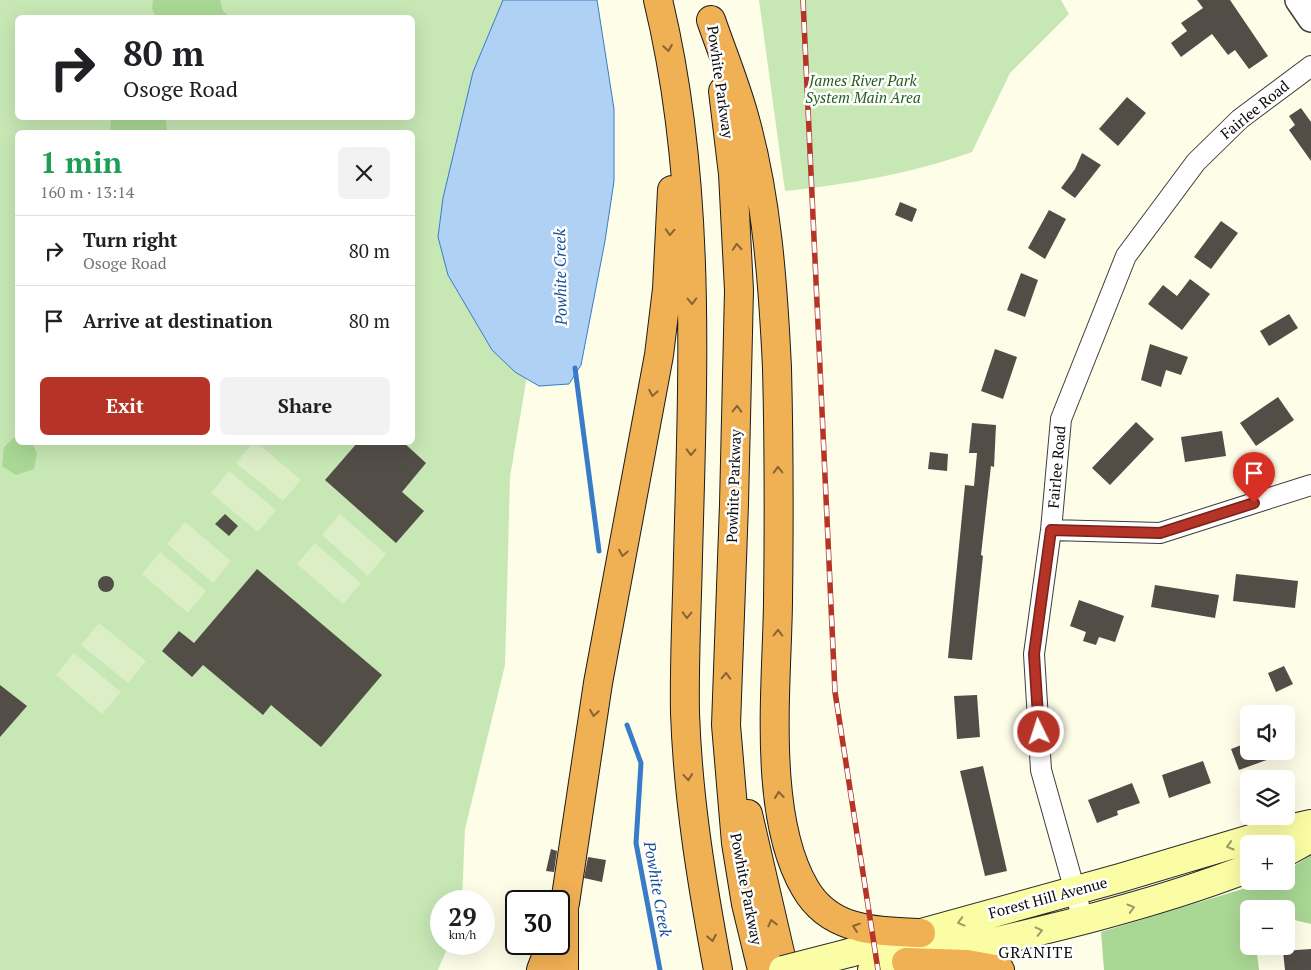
<!DOCTYPE html>
<html lang="en">
<head>
<meta charset="utf-8">
<style>
  body { margin:0; font-family:"PT Serif",serif; background:#f2f2f2; color:#202124; height:100vh; display:flex; flex-direction:column; font-size:19px; white-space:nowrap }
  * { box-sizing:border-box; margin:0 }
  p { font-size:16px; color:#757577 }
  .icon { flex:none; width:28px; height:28px; fill:none; stroke:currentColor; stroke-width:2; stroke-linecap:round; stroke-linejoin:round }
  .map { position:relative; flex:1; overflow:hidden }
  .sheet { position:absolute; left:15px; top:130px; width:400px; height:315px; display:flex; flex-direction:column; background:#fff; border-radius:8px; box-shadow:0 5px 20px #0002 }
  .sheet>* { flex:none }
  .hud { position:absolute; left:15px; top:15px; width:400px; height:105px; border-radius:8px; box-shadow:0 5px 20px #0002; background:#fff; color:#202124; overflow:hidden }
  .controls { position:absolute; left:1240px; top:705px; display:grid; gap:10px }
  .controls a { display:grid; place-items:center; width:55px; height:55px; border-radius:8px; background:#fff; box-shadow:0 5px 20px #0002; font-size:25px }
  .speed { position:absolute; left:430px; top:890px; display:flex; gap:10px; font-size:25px; font-weight:700; text-align:center }
  .speed>* { display:grid; place-content:center; width:65px; height:65px; border-radius:50%; background:#fff; box-shadow:0 5px 20px #0002; line-height:1 }
  .speed small { font-size:12px; font-weight:400 }
  .speed .limit { border:2px solid #111; border-radius:8px; background:#fff; color:#111 }
  .pin { position:absolute; display:grid; place-items:center; width:42px; height:42px; color:#fff; margin:-51px -21px; border-radius:50% 50% 50% 0; rotate:-45deg; box-shadow:0 0 5px #0007 }
  .pin .icon { rotate:45deg }
  .me { position:absolute; width:55px; margin:-28px; rotate:356deg; stroke-linejoin:round; filter:drop-shadow(0 0 4px #0008) }
  .turn { display:flex; align-items:center; gap:18px; height:105px; padding:0 25px; font-size:22px }
  .turn .icon { width:65px; height:65px; stroke-width:2.5 }
  .turn b { display:block; font-size:35px; line-height:42px }
  .round { display:grid; place-items:center; flex:none; width:52px; height:52px; border-radius:8px; background:#f2f2f2 }
  .headline { display:flex; align-items:center; justify-content:space-between; height:85px; padding:0 25px }
  h1 { font-size:30px; font-weight:600; line-height:38px; color:#1e9e55 }
  .action { display:flex; gap:10px; margin-top:auto; padding:10px 25px }
  .action a { flex:1; height:58px; border-radius:8px; background:#b53427; color:#fff; font-size:20px; font-weight:600; line-height:58px; text-align:center }
  .action a+a { background:#f2f2f2; color:#202124 }
  ul { padding:0; list-style:none }
  li { display:flex; align-items:center; gap:15px; height:70px; padding:0 25px; border-top:1px solid #e0e0e0 }
  li div { flex:1 }
  li b { display:block; font-size:19px }
  li em { font-style:normal }
  .map>svg:first-child { display:block }
  .green { fill:#c7e7b4; fill-rule:evenodd }
  .forest { fill:#a9d794 }
  .pitch { fill:#dbeec5 }
  .water { fill:#afd1f4; stroke:#387cc9 }
  .lines { fill:none; stroke-linecap:round; stroke-linejoin:round }
  .stream { stroke:#387cc9; stroke-width:5 }
  .building { fill:#524d47 }
  .minor-casing { stroke:#3d3d3d; stroke-width:22 }
  .tertiary-casing { stroke:#3d3d3d; stroke-width:28 }
  .secondary-casing { stroke:#2c2c2c; stroke-width:30 }
  .motorway-casing { stroke:#1b1b1b; stroke-width:30 }
  .minor { stroke:#fff; stroke-width:20 }
  .tertiary { stroke:#fff; stroke-width:25 }
  .secondary { stroke:#fbfda5; stroke-width:28 }
  .motorway { stroke:#f0b054; stroke-width:28 }
  .rail-casing { stroke:#b53427; stroke-width:5.5 }
  .rail { stroke:#fff; stroke-width:4; stroke-dasharray:11; stroke-linecap:butt }
  .secondary-bridge-casing { stroke:#2c2c2c; stroke-width:30; stroke-linecap:butt }
  .secondary-bridge { stroke:#fbfda5; stroke-width:28 }
  .oneway { stroke:#886533 }
  .oneway2 { stroke:#9b9c67 }
  .route-casing { stroke:#762219; stroke-width:12 }
  .route { stroke:#b53427; stroke-width:9 }
  .labels { text-anchor:middle; stroke-width:5; stroke-linejoin:round; paint-order:stroke }
  .park-label { font-size:15px; font-style:italic; fill:#225f1e; stroke:#fff }
  .street-label { font-size:15px; fill:#0a0a0a; stroke:#fff }
  .water-label { font-size:16px; font-style:italic; fill:#194f97; stroke:#fff }
  .neighbourhood-label { font-size:16px; letter-spacing:1px; fill:#0a0a0a; stroke:#fff }
</style>
</head>
<body>
<div class="map">
<svg width="1311" height="970" viewBox="0 0 1311 970">
  <rect width="100%" height="100%" fill="#fefde8"/>
  <path class="green" d="M0 0H551L546 262 510 477 505 665 465 829 462 901H441V944H449L438 970H0ZM18 18H412V118H18ZM18 132H412V442H18Z
    M759 0H1061L1069 14 1010 73 972 152C909 174 850 184 785 191Z"/>
  <path class="forest" d="M153 0H220L223 11 230 17H156L152 9Z
    M111 118H166L167 132H110Z
    M17 435 18 442 32 443 37 453 34 469 16 475 2 466 4 447Z
    M1311 855V924L1286 918V909H1249V946H1256L1259 970H1104L1101 932 1269 881H1286V871Z"/>
  <path class="pitch" d="M253 443H257L301 480 283 501 236 463Z
    M229 471 276 510 258 532 211 493Z
    M340 514 386 554 368 576 322 535Z
    M185 522 231 561 213 583 167 544Z
    M315 543 361 583 343 604 297 564Z
    M160 552 206 591 188 613 142 574Z
    M99 623 146 661 128 683 81 645Z
    M74 653 121 692 102 714 56 675Z"/>
  <path class="water" d="M503 0H597L614 109V181L605 241 581 365 569 384 539 386 515 372 492 350 448 275 438 237 443 198 473 72Z"/>
  <g class="lines">
    <path class="stream" d="M575 368 599 551
      M627 725 641 763 636 843 660 970"/>
  </g>
  <path class="building" d="M1197 0H1230L1268 56 1249 69 1235 50 1228 55 1212 34 1181 57 1171 43 1187 31 1181 23 1203 8Z
    M1127 97 1146 113 1118 146 1099 129Z
    M1301 108 1311 122V161L1289 130 1295 125 1289 116Z
    M1082 153 1101 165 1075 198 1061 188 1075 169Z
    M900 202 917 209 912 222 895 215Z
    M1049 210 1066 219 1045 259 1028 248Z
    M1221 221 1238 233 1211 269 1194 257Z
    M1021 273 1038 280 1025 317 1007 310Z
    M1190 279 1210 294 1182 330 1148 304 1163 285 1177 296Z
    M1289 314 1298 328 1269 346 1260 331Z
    M1150 344 1188 357 1181 375 1166 370 1161 387 1141 380Z
    M995 349 1017 357 1003 399 981 391Z
    M1278 397 1294 420 1256 446 1240 423Z
    M1136 422 1154 439 1110 485 1092 468Z
    M972 423 996 425 994 467 991 466 981 555 983 556 972 660 948 658 965 485 974 486 977 453H969Z
    M1222 431 1226 456 1185 462 1181 437Z
    M358 442H403L426 463 402 492 424 511 396 543 325 480Z
    M930 452 948 454 947 471 928 469Z
    M225 514 238 526 229 536 215 524Z
    M257 569 382 675 321 747 271 705 263 715 203 665 192 677 162 651 179 631 194 643Z
    M1236 574 1298 581 1295 608 1233 601Z
    M98 584a8 8 0 1 1 16 0a8 8 0 1 1-16 0Z
    M1155 585 1219 595 1215 618 1151 607Z
    M1079 600 1124 616 1115 642 1099 637 1096 645 1083 641 1086 632 1070 626Z
    M1284 666 1293 684 1276 692 1268 673Z
    M0 685 27 706 0 737Z
    M977 695 980 737 957 739 954 696Z
    M1249 742V751H1285L1286 753 1239 770 1231 749Z
    M1203 761 1211 783 1169 798 1162 775Z
    M983 766 1007 871 985 876 960 771Z
    M1132 783 1140 803 1117 811 1118 815 1097 823 1088 800Z
    M551 849 557 851 554 872 546 871Z
    M588 857 606 860 602 882 584 878Z
    M1311 949V970H1285L1283 951Z"/>
  <g class="lines">
    <g class="minor-casing">
      <path id="minor" d="M1051 530 1160 533 1311 485
        M1083 920 1041 770 1034 654 1051 530 1061 419 1126 256 1196 162 1240 119 1311 66"/>
    </g>
    <g class="tertiary-casing">
      <path id="tertiary" d="M1298 0 1311 19"/>
    </g>
    <g class="secondary-casing">
      <path id="secondary" d="M1286 852 1311 838
        M849 953 1120 878 1271 833 1311 824
        M872 970C999 940 1127 915 1249 868"/>
    </g>
    <g class="motorway-casing">
      <path id="motorway" d="M658 0C702 182 693 370 688 556 687 608 684 661 685 713 688 800 702 884 718 970
        M711 20C722 52 735 83 744 116 767 197 773 284 777 368 779 445 779 524 778 602 777 685 762 815 805 888 830 932 877 931 921 933
        M723 91 733 174 739 290 734 504 726 725 736 843 746 904 762 970
        M748 814 784 970
        M564 911V970
        M559 924 565 903 598 683 659 355 667 289 672 190
        M906 962 967 964 1000 970
        M541 970 551 944"/>
    </g>
    <use href="#minor" class="minor"/>
    <use href="#tertiary" class="tertiary"/>
    <use href="#secondary" class="secondary"/>
    <use href="#motorway" class="motorway"/>
    <g class="rail-casing">
      <path id="rail" d="M803 0 835 692 878 970"/>
    </g>
    <use href="#rail" class="rail"/>
    <g class="secondary-bridge-casing">
      <path id="secondary-bridge" d="M783 970 849 953"/>
    </g>
    <use href="#secondary-bridge" class="secondary-bridge"/>
  </g>
  <defs><path id="oneway-chevron" d="M-2-3.5L2.5 0L-2 3.5" fill="none" stroke-width="1.6" stroke-linecap="round" stroke-linejoin="round" transform="scale(1.25)"/></defs>
  <g class="oneway">
    <use href="#oneway-chevron" transform="translate(668 48) rotate(81)"/>
    <use href="#oneway-chevron" transform="translate(670 232) rotate(93)"/>
    <use href="#oneway-chevron" transform="translate(737 247) rotate(-93)"/>
    <use href="#oneway-chevron" transform="translate(692 301) rotate(89)"/>
    <use href="#oneway-chevron" transform="translate(653 393) rotate(100)"/>
    <use href="#oneway-chevron" transform="translate(737 409) rotate(-89)"/>
    <use href="#oneway-chevron" transform="translate(691 452) rotate(91)"/>
    <use href="#oneway-chevron" transform="translate(778 470) rotate(-91)"/>
    <use href="#oneway-chevron" transform="translate(623 553) rotate(101)"/>
    <use href="#oneway-chevron" transform="translate(687 615) rotate(91)"/>
    <use href="#oneway-chevron" transform="translate(778 633) rotate(-89)"/>
    <use href="#oneway-chevron" transform="translate(726 676) rotate(-88)"/>
    <use href="#oneway-chevron" transform="translate(594 713) rotate(99)"/>
    <use href="#oneway-chevron" transform="translate(688 777) rotate(85)"/>
    <use href="#oneway-chevron" transform="translate(779 795) rotate(-97)"/>
    <use href="#oneway-chevron" transform="translate(772 923) rotate(-103)"/>
    <use href="#oneway-chevron" transform="translate(856 927) rotate(-161)"/>
    <use href="#oneway-chevron" transform="translate(712 938) rotate(79)"/>
  </g>
  <g class="oneway2">
    <use href="#oneway-chevron" transform="translate(1230 846) rotate(163)"/>
    <use href="#oneway-chevron" transform="translate(1131 908) rotate(-16)"/>
    <use href="#oneway-chevron" transform="translate(961 922) rotate(165)"/>
    <use href="#oneway-chevron" transform="translate(1039 931) rotate(-13)"/>
  </g>
  <g class="lines">
    <g class="route-casing">
      <path id="route" d="M1039 732 1034 654 1051 530 1160 533 1254 503"/>
    </g>
    <use href="#route" class="route"/>
  </g>
  <g class="labels">
    <g class="park-label">
      <text x="863" y="86">James River Park<tspan x="863" dy="17">System Main Area</tspan></text>
    </g>
    <g class="street-label">
      <text transform="translate(720 82) rotate(82)" y="5">Powhite Parkway</text>
      <text transform="translate(1255 110) rotate(-39)" y="5">Fairlee Road</text>
      <text transform="translate(1057 467) rotate(-85)" y="5">Fairlee Road</text>
      <text transform="translate(734 486) rotate(-88)" y="5">Powhite Parkway</text>
      <text transform="translate(746 889) rotate(79)" y="5">Powhite Parkway</text>
      <text transform="translate(1048 898) rotate(-15)" y="5">Forest Hill Avenue</text>
    </g>
    <g class="water-label">
      <text transform="translate(560 277) rotate(-91)" y="6">Powhite Creek</text>
      <text transform="translate(658 889) rotate(80)" y="6">Powhite Creek</text>
    </g>
    <g class="neighbourhood-label">
      <text x="1036" y="958">GRANITE</text>
    </g>
  </g>
</svg>
<div class="controls">
<a><svg class="icon" aria-label="sound" viewBox="0 0 24 24"><path d="M4 9h4l5-4v14l-5-4H4zM17 9q2 3 0 6"/></svg></a>
<a><svg class="icon" aria-label="layers" viewBox="0 0 24 24"><path d="M12 4l9 5-9 5-9-5zM3 14l9 5 9-5"/></svg></a>
<a>+</a>
<a>−</a>
</div>
<div class="speed"><div>29<small>km/h</small></div><div class="limit">30</div></div>
<div class="pin" style="left:1254px;top:503px;background:#d93025"><svg class="icon" aria-label="arrive" viewBox="0 0 24 24"><path d="M6 21V4h12l-3 4 3 4H6"/></svg></div>
<svg class="me" style="left:1039px;top:732px" viewBox="-20 -20 40 40"><circle r="17" fill="#b53427" stroke="#fff" stroke-width="3"/><path d="M0-11L8 9 0 5-8 9z" fill="#fff"/></svg>
<div class="hud">
<div class="turn"><svg class="icon" aria-label="right" viewBox="0 0 24 24"><path d="M7 20v-9h11M14 6l5 5-5 5"/></svg><div><b>80 m</b>Osoge Road</div></div>
</div>
<section class="sheet">
<div class="headline"><div><h1>1 min</h1><p>160 m · 13:14</p></div><a class="round"><svg class="icon" aria-label="close" viewBox="0 0 24 24"><path d="M6 6l12 12M18 6L6 18"/></svg></a></div>
<ul>
<li><svg class="icon" aria-label="right" viewBox="0 0 24 24"><path d="M7 20v-9h11M14 6l5 5-5 5"/></svg><div><b>Turn right</b><p>Osoge Road</p></div><em>80 m</em></li>
<li><svg class="icon" aria-label="arrive" viewBox="0 0 24 24"><path d="M6 21V4h12l-3 4 3 4H6"/></svg><div><b>Arrive at destination</b></div><em>80 m</em></li>
</ul>
<div class="action"><a>Exit</a><a>Share</a></div>
</section>
</div>
</body>
</html>
